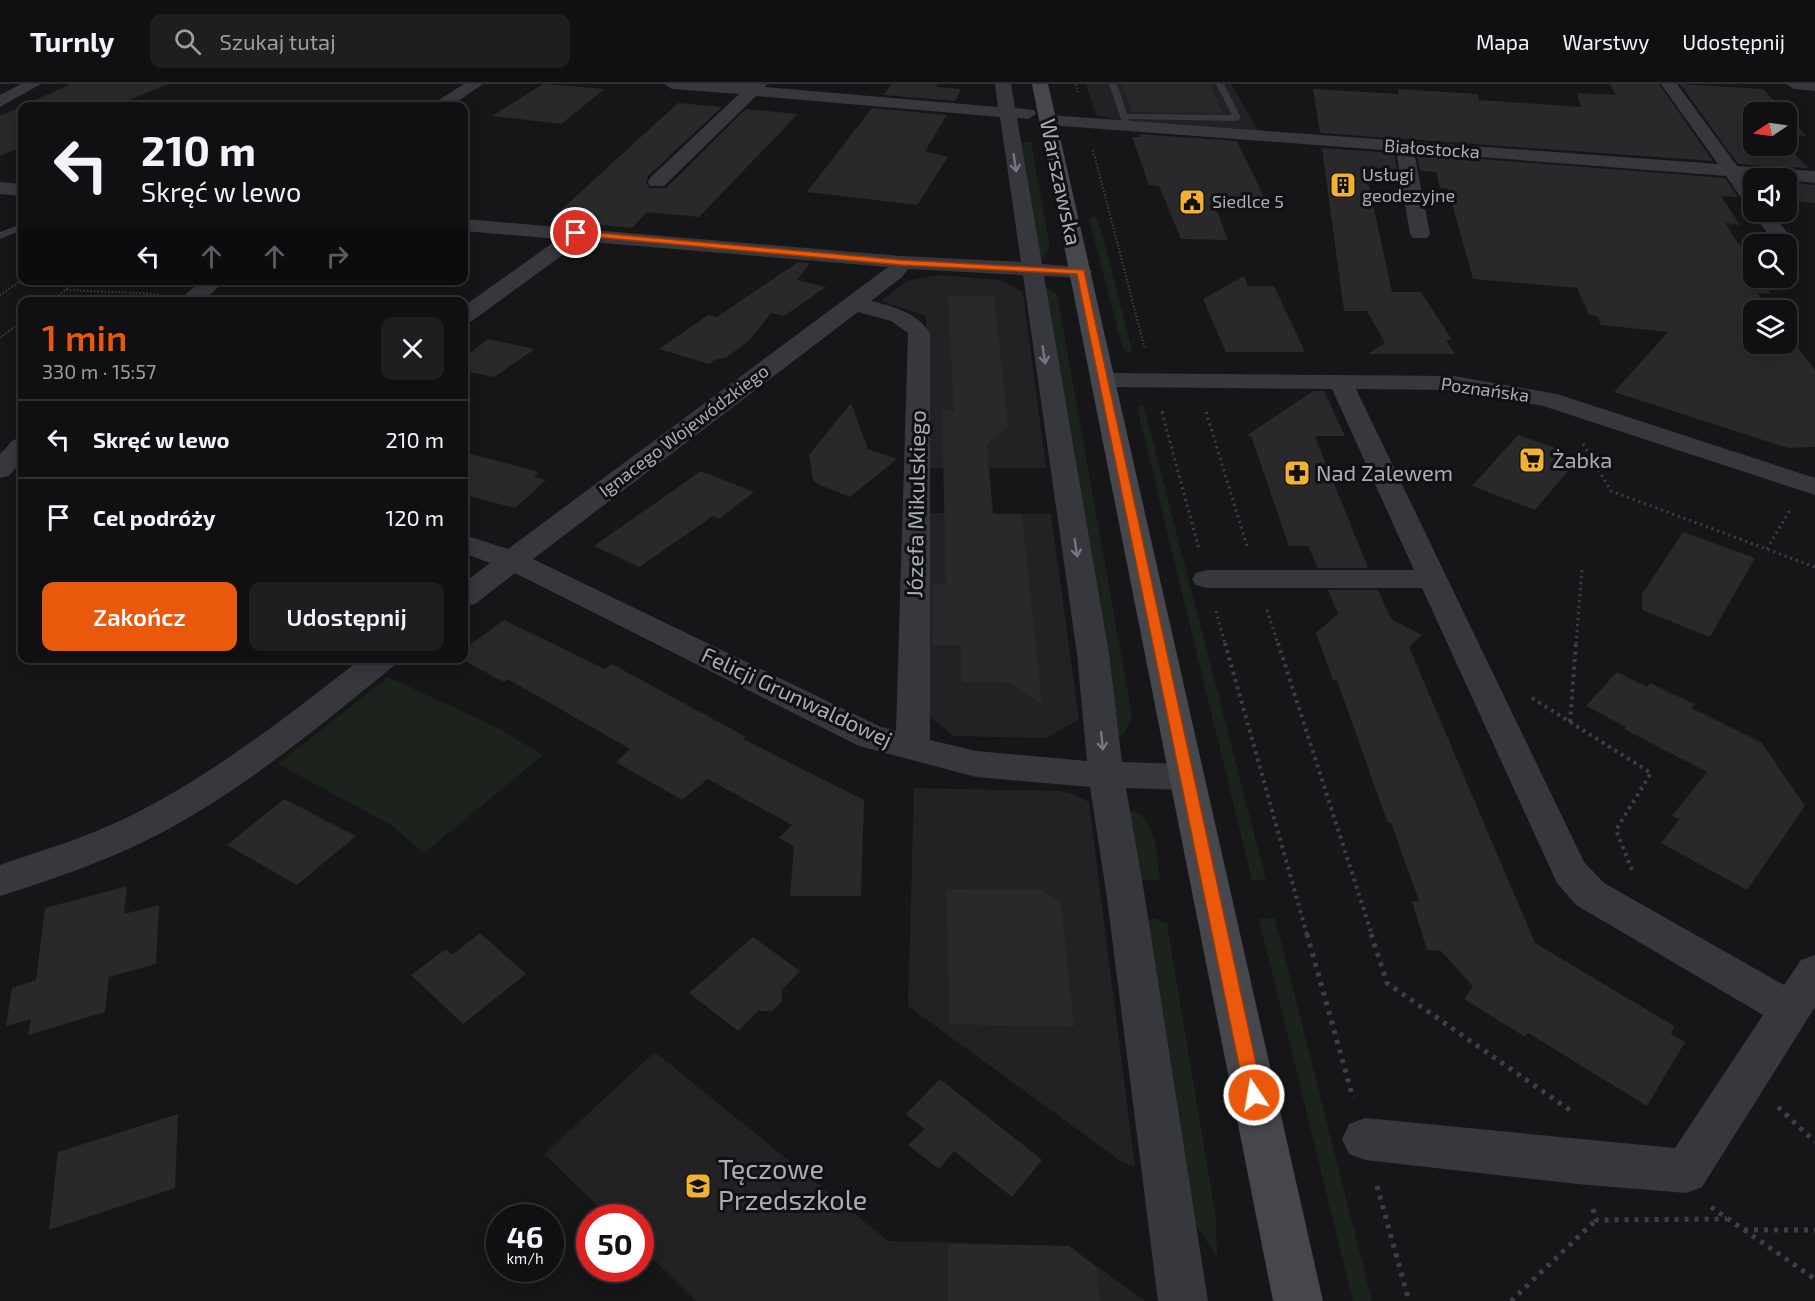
<!DOCTYPE html>
<html lang="pl">
<head>
<meta charset="utf-8">
<style>
  body { margin:0; font-family:"Exo 2",sans-serif; background:#1e1e20; color:#f1f3f6; height:100vh; display:flex; flex-direction:column; font-size:22px; white-space:nowrap }
  * { box-sizing:border-box; margin:0 }
  p { font-size:20px; color:#9c9d9f }
  .icon { flex:none; width:33px; height:33px; fill:none; stroke:currentColor; stroke-width:2; stroke-linecap:round; stroke-linejoin:round }
  .map { position:relative; flex:1; overflow:hidden }
  .sheet { position:absolute; left:18px; top:213px; width:450px; height:366px; display:flex; flex-direction:column; background:#101012; border-radius:12px; box-shadow:0 3px 15px #0003,0 0 0 2px #303032 }
  .sheet>* { flex:none }
  .hud { position:absolute; left:18px; top:18px; width:450px; height:183px; border-radius:12px; box-shadow:0 3px 15px #0003,0 0 0 2px #303032; background:#101012; color:#f1f3f6; overflow:hidden }
  .needle { width:39px; rotate:257deg }
  .fabs { position:absolute; left:1743px; top:18px; display:grid; gap:12px }
  .fabs a { display:grid; place-items:center; width:54px; height:54px; border-radius:12px; background:#101012; box-shadow:0 3px 15px #0003,0 0 0 2px #303032; font-size:30px }
  .speed { position:absolute; left:486px; top:1120px; display:flex; gap:12px; font-size:30px; font-weight:700; text-align:center }
  .speed>* { display:grid; place-content:center; width:78px; height:78px; border-radius:50%; background:#101012; box-shadow:0 3px 15px #0003,0 0 0 2px #303032; line-height:1 }
  .speed small { font-size:15px; font-weight:400 }
  .speed .limit { border:9px solid #d22; background:#fff; color:#111 }
  .pin { position:absolute; display:grid; place-items:center; width:51px; height:51px; color:#fff; margin:-26px; border:3px solid #fff; border-radius:50%; box-shadow:0 2px 6px #0007 }
  .me { position:absolute; width:66px; margin:-33px; rotate:348deg; stroke-linejoin:round; filter:drop-shadow(0 0 4px #0008) }
  .turn { display:flex; align-items:center; gap:21px; height:126px; padding:0 24px; font-size:27px }
  .turn .icon { width:78px; height:78px; stroke-width:2.5 }
  .turn b { display:block; font-size:42px; line-height:51px }
  .lanes { display:flex; align-items:center; height:57px; padding:0 24px; background:#0003; justify-content:center; gap:30px; direction:ltr }
  .lanes .off { opacity:.35 }
  .round { display:grid; place-items:center; flex:none; width:63px; height:63px; border-radius:12px; background:#1e1e20 }
  .head { display:flex; align-items:center; justify-content:space-between; height:102px; padding:0 24px }
  h1 { font-size:36px; font-weight:600; line-height:45px; color:#ea580c }
  .cta { display:flex; gap:12px; margin-top:auto; padding:12px 24px }
  .cta a { flex:1; height:69px; border-radius:12px; background:#ea580c; color:#fff; font-size:24px; font-weight:600; line-height:69px; text-align:center }
  .cta a+a { background:#1e1e20; color:#f1f3f6 }
  ul { padding:0; list-style:none }
  li { display:flex; align-items:center; gap:18px; height:78px; padding:0 24px; border-top:2px solid #303032 }
  li div { flex:1 }
  li b { display:block; font-size:22px }
  li em { font-style:normal }
  header { display:flex; align-items:center; gap:36px; box-sizing:border-box; height:84px; padding:0 30px; background:#101012; border-bottom:2px solid #303032 }
  header strong { font-size:28px }
  nav { display:flex; gap:33px; margin-inline-start:auto; font-size:21px }
  .search { width:420px; height:54px; background:#1e1e20; display:flex; align-items:center; gap:15px; box-sizing:border-box; padding:0 21px; border-radius:12px; color:#9c9d9f; font-size:22px }
  .map>svg:first-child { display:block }
  .built { fill:#222225 }
  .green { fill:#1c231d }
  .building { fill:#29292c }
  .lines { fill:none; stroke-linecap:round; stroke-linejoin:round }
  .path-far3 { stroke:#3d3f44; stroke-width:2; stroke-dasharray:1.5 2; stroke-linecap:butt }
  .path-far2 { stroke:#3d3f44; stroke-width:3; stroke-dasharray:2 4; stroke-linecap:butt }
  .path-far1 { stroke:#3d3f44; stroke-width:4; stroke-dasharray:3 4.5; stroke-linecap:butt }
  .path { stroke:#3d3f44; stroke-width:5; stroke-dasharray:4 6; stroke-linecap:butt }
  .lane { fill:#37383d; fill-rule:evenodd }
  .street { fill:#37383d; fill-rule:evenodd }
  .secondary { fill:#45474d; fill-rule:evenodd }
  .oneway { stroke:#757881 }
  .route { fill:#ea580c; stroke:#983908; stroke-width:1.5 }
  .labels { text-anchor:middle; stroke-width:6; stroke-linejoin:round; paint-order:stroke }
  .far-street-label { font-size:18px; fill:#a8adb8; stroke:#111113 }
  .far-poi-label { font-size:18px; fill:#a8adb8; stroke:#111113; text-anchor:start }
  .street-label { font-size:22px; fill:#a8adb8; stroke:#111113 }
  .poi-label { font-size:22px; fill:#a8adb8; stroke:#111113; text-anchor:start }
  .near-poi-label { font-size:27px; fill:#a8adb8; stroke:#111113; text-anchor:start }
</style>
</head>
<body>
<header>
<strong>Turnly</strong>
<div class="search"><svg class="icon" aria-label="search" viewBox="0 0 24 24"><circle cx="10" cy="10" r="6"/><path d="M15 15l6 6"/></svg>Szukaj tutaj</div>
<nav><a>Mapa</a><a>Warstwy</a><a>Udostępnij</a></nav>
</header>
<div class="map">
<svg width="1815" height="1217" viewBox="0 0 1815 1217">
  <rect width="100%" height="100%" fill="#161618"/>
  <path class="built" d="M1086 0H1231L1258 46 1131 38 1096 31Z
    M939 191 1000 196 1023 208 1046 384H927L926 232 881 217 907 197Z
    M927 429 1051 430 1079 635 1047 654 954 652 928 632Z
    M914 704 1059 707 1071 709 1089 718 1135 1083 1122 1078 908 922Z
    M655 968 888 1157 1069 1162 1145 1217H696L641 1163 640 1134H610L544 1070Z"/>
  <path class="green" d="M1021 58H1031L1049 158V165L1043 174H1039Z
    M1093 133 1097 134 1103 153 1132 266 1129 269 1123 265 1089 135Z
    M1043 201 1057 210 1132 632 1124 650 1119 652Z
    M1141 321 1144 323 1266 796H1252L1137 324Z
    M388 593 498 644 543 671 424 769 391 741 278 680Z
    M1134 727C1157 738 1156 769 1160 793L1157 796H1138L1122 730Z
    M1155 834 1167 840 1216 1133 1217 1173 1187 1127 1140 838Z
    M1275 834 1372 1217H1353L1259 835Z"/>
  <path class="building" d="M71 0H168L115 22H22V62L0 72V32Z
    M543 0 605 5 561 40 492 32Z
    M892 0H938L936 3 961 5 955 17 883 11Z
    M1122 0H1210L1223 29 1132 28Z
    M1610 0H1659L1713 77 1320 49 1313 5 1399 10 1398 5 1477 10 1479 16 1581 23 1577 9 1616 11Z
    M1680 0 1763 5 1785 28H1754V62L1786 61 1808 84 1738 80Z
    M678 19 722 23 648 92 646 99 650 104H666L746 25 798 30 699 133 647 128 632 144 550 136Z
    M872 24 947 31 925 67 948 73 917 121 807 108Z
    M1786 31 1806 52 1786 51Z
    M1139 50 1237 57 1265 115 1211 111 1228 156 1181 155 1159 102 1149 101 1132 53H1141Z
    M1322 64 1394 69 1397 85 1365 83 1392 208H1421L1452 256H1446L1455 270H1368L1385 259 1367 227H1344Z
    M1417 70 1725 94 1738 113 1721 112 1740 141 1725 139 1754 183V194H1760L1771 210 1757 209 1771 226H1754V260H1786V248L1815 286V363L1788 364 1614 308 1668 248 1601 241 1597 232 1589 231 1577 204 1473 195 1448 105 1440 104 1436 88 1420 87Z
    M1786 98 1815 101V119L1786 117Z
    M798 178 810 179 797 196 826 203 784 232 771 229 749 257 725 274 716 275 709 280 659 265 708 231 717 233Z
    M1244 192 1248 202H1274L1305 268H1226L1203 215Z
    M948 212H994L1008 342 987 361 993 430 1022 431 1042 621 1011 599 962 598 961 561H932L933 499 946 500 942 324 954 328Z
    M488 255 535 265 494 293 464 287V274Z
    M1313 307H1324L1345 352H1315L1368 484H1318L1308 462H1289L1251 352H1246Z
    M851 319 868 365 897 375 850 413 820 401 813 396 809 371Z
    M1518 351 1556 364 1572 382 1535 426 1472 402Z
    M464 368 539 388 534 393 546 396 515 424 464 411Z
    M701 387 754 408 719 435 713 432 639 483 594 462Z
    M1683 448 1755 474 1710 553 1642 526V510Z
    M1328 506H1378L1391 535 1422 551 1409 563 1535 859 1674 942 1671 950 1685 958 1647 1022 1528 949 1525 953 1464 915 1473 902 1441 867 1427 866 1412 817H1419L1391 739H1388L1376 706 1337 596H1333L1316 549 1338 530Z
    M504 536 605 585 612 580 746 653 743 655 864 716 861 812H790L794 762 779 754 792 741 708 695 682 716 616 678 630 665 508 595 504 598 459 574H464V565Z
    M1617 588 1647 603 1650 599 1694 620 1691 624 1761 658 1805 722 1747 806 1661 759 1680 735 1672 732 1707 688 1624 645 1626 643 1586 622Z
    M284 715 356 752 297 801 227 761Z
    M127 802 124 830 159 821 156 880 109 893 105 928 28 951 31 935 6 942 12 904 36 896 45 824Z
    M946 805 1043 806 1061 819 1074 943 950 940Z
    M480 849 526 890 463 940 411 891 446 865 452 871Z
    M753 853 800 887 782 906V917L772 927H758L738 947 689 909Z
    M940 995 1042 1076 1012 1113 954 1067 939 1085 908 1061 925 1045 906 1030Z
    M178 1030 175 1104 49 1146 58 1068Z
    M948 1160 1069 1162 1096 1183 1100 1217H948Z"/>
  <g class="lines">
    <path class="path-far3" d="M1076 0 1078 10
      M1093 66 1145 265
      M66 206 158 210
      M0 211 22 196
      M50 218 78 196
      M0 254 22 237
      M1162 327 1163 329"/>
    <path class="path-far2" d="M1162 328 1199 465
      M1206 328 1247 462
      M1583 360 1611 407 1815 483
      M1767 465 1790 426
      M1267 526 1278 560
      M1216 527 1225 560
      M1576 560 1582 485"/>
    <path class="path-far1" d="M1225 559 1307 851
      M1278 559 1372 851
      M1532 614 1651 689 1616 746 1632 786
      M1570 638 1576 559"/>
    <path class="path" d="M1307 850 1353 1014
      M1371 850 1387 899 1574 1029
      M1778 1023 1815 1058
      M1377 1102 1409 1217
      M1711 1123 1815 1195
      M1593 1125 1596 1136 1727 1135
      M1744 1146H1815
      M1511 1217 1596 1136"/>
    <path class="lane" d="M1109 0H1117L1127 30 1232 31 1216 0H1224L1241 34 1237 37 1129 35 1131 42 1124 44Z
      M22 140V146L0 155V148Z"/>
    <path class="street" d="M21 0H41L0 23V11Z
      M464 0H483L451 22H432L434 19Z
      M664 0H767L765 3 998 23 995 0H1011L1015 24 1034 26 1036 30 1028 35 1017 34 1042 180 1088 184 1092 188 1088 192 1081 194 1044 192 1109 570 1122 678 1187 680 1200 684 1205 693 1200 702 1187 706 1126 704 1145 814 1208 1217H1158L1107 814 1090 703 976 693 859 662 515 489 475 520 464 522V499L490 479 464 469V451L508 465 888 183 579 157 568 167 472 237 464 239V222L558 155 464 147V135L901 172 1021 178 1000 33 756 12 664 102H650L648 98 650 94 739 10 672 5ZM908 185 1023 191 1077 570 1087 677 976 667 930 656V249C916 228 895 223 871 217L902 193ZM858 228 891 237 908 249 896 647 881 643 533 475Z
      M1661 0H1677L1737 82 1815 87V99L1786 96V94L1746 93 1754 104V124L1747 122 1726 92 1414 68 1430 150 1427 154H1413L1410 150 1396 67 1049 41 1041 36 1049 31 1718 80Z
      M1786 0H1815V7L1794 5Z
      M0 98 22 100V112L0 110Z
      M1754 125V128H1771L1796 160 1793 164 1786 166V160H1776L1751 128Z
      M201 196H225L203 218H178Z
      M1105 289 1454 292 1557 310 1815 394V411L1543 322 1454 306 1356 305 1584 778 1604 799 1784 901 1801 876 1815 871V923L1702 1103 1686 1109 1577 1100 1365 1076 1349 1070 1342 1055 1349 1040 1365 1034 1675 1064 1763 931 1576 821 1557 799 1422 504H1207L1196 501 1192 495 1196 489 1207 486H1414L1332 305 1105 303 1096 301 1093 296 1096 291Z
      M22 354V377L9 392 0 394V370L13 356Z
      M362 574H400L395 581C317 644 239 710 149 755 102 779 50 796 0 812V781C41 767 84 754 124 735 210 693 287 633 362 574Z"/>
    <path class="secondary" d="M1032 0H1048L1323 1217H1273Z"/>
  </g>
  <defs><path id="oneway-shaft" d="M-6 0H5M1.5-3L5.5 0L1.5 3" fill="none" stroke-width="1.6" stroke-linecap="round" stroke-linejoin="round" transform="scale(1.5)"/></defs>
  <g class="oneway">
    <use href="#oneway-shaft" transform="translate(1015 79) rotate(81)"/>
    <use href="#oneway-shaft" transform="translate(1044 271) rotate(81)"/>
    <use href="#oneway-shaft" transform="translate(1076 464) rotate(81)"/>
    <use href="#oneway-shaft" transform="translate(1102 657) rotate(84)"/>
  </g>
  <path class="route" d="M576 147 901 176 1084 186 1263 1011 1261 1017 1254 1019 1248 1017 1245 1011 1077 190 901 181 573 151 572 149Z"/>
  <defs>
    <g id="building-square" transform="scale(1.35)"><rect x="-9" y="-9" width="18" height="18" rx="4" fill="#f2b134" stroke="#111113"/><path d="M-4-6H4V6H1V3H-1V6H-4ZM-2.5-4.3h1.7v1.8h-1.7ZM.8-4.3h1.7v1.8H.8ZM-2.5-1h1.7V.8h-1.7ZM.8-1h1.7V.8H.8Z" fill="#111"/></g>
    <g id="civic-square" transform="scale(1.35)"><rect x="-9" y="-9" width="18" height="18" rx="4" fill="#f2b134" stroke="#111113"/><path d="M-.6-6.5H3V-4.5H.6V-3L4-1V1h2V6H-6V1h2V-1L-.6-3ZM-1.2 2.5V6h2.4V2.5Z" fill="#111"/></g>
    <g id="supermarket-square" transform="scale(1.35)"><rect x="-9" y="-9" width="18" height="18" rx="4" fill="#f2b134" stroke="#111113"/><path d="M-6-5.5h2.5l.6 2H6L4.5 2H-2.5L-4.4-4H-6ZM-1.5 3.2a1.3 1.3 0 1 0 .1 0ZM3 3.2a1.3 1.3 0 1 0 .1 0Z" fill="#111"/></g>
    <g id="pharmacy-square" transform="scale(1.35)"><rect x="-9" y="-9" width="18" height="18" rx="4" fill="#f2b134" stroke="#111113"/><path d="M-2-6h4v4h4v4h-4v4h-4v-4h-4v-4h4Z" fill="#111"/></g>
    <g id="school-square" transform="scale(1.35)"><rect x="-9" y="-9" width="18" height="18" rx="4" fill="#f2b134" stroke="#111113"/><path d="M0-5L7-2L0 1L-7-2ZM-4 1L0 2.5L4 1V4Q0 6-4 4Z" fill="#111"/></g>
  </defs>
  <g fill-rule="evenodd">
    <use href="#building-square" x="1343" y="101"/>
    <use href="#civic-square" x="1192" y="118"/>
    <use href="#supermarket-square" x="1532" y="376"/>
    <use href="#pharmacy-square" x="1297" y="389"/>
    <use href="#school-square" x="698" y="1102"/>
  </g>
  <g class="labels">
    <g class="far-street-label">
      <text transform="translate(1432 65) rotate(4)" y="6">Białostocka</text>
      <text transform="translate(1485 306) rotate(8)" y="6">Poznańska</text>
      <text transform="translate(684 347) rotate(-37)" y="6">Ignacego Wojewódzkiego</text>
    </g>
    <g class="far-poi-label">
      <text x="1362" y="97">Usługi<tspan x="1362" dy="21">geodezyjne</tspan></text>
      <text x="1212" y="124">Siedlce 5</text>
    </g>
    <g class="street-label">
      <text transform="translate(1061 98) rotate(78)" y="8">Warszawska</text>
      <text transform="translate(916 420) rotate(-89)" y="8">Józefa Mikulskiego</text>
      <text transform="translate(797 613) rotate(25)" y="8">Felicji Grunwaldowej</text>
    </g>
    <g class="poi-label">
      <text x="1552" y="384">Żabka</text>
      <text x="1316" y="397">Nad Zalewem</text>
    </g>
    <g class="near-poi-label">
      <text x="718" y="1095">Tęczowe<tspan x="718" dy="31">Przedszkole</tspan></text>
    </g>
  </g>
</svg>
<div class="fabs">
<a><svg class="needle" viewBox="-14 -14 28 28"><path d="M0-13l5 13h-10z" fill="#e53935"/><path d="M0 13l5-13h-10z" fill="#9c9d9f"/></svg></a>
<a><svg class="icon" aria-label="sound" viewBox="0 0 24 24"><path d="M4 9h4l5-4v14l-5-4H4zM17 9q2 3 0 6"/></svg></a>
<a><svg class="icon" aria-label="search" viewBox="0 0 24 24"><circle cx="10" cy="10" r="6"/><path d="M15 15l6 6"/></svg></a>
<a><svg class="icon" aria-label="layers" viewBox="0 0 24 24"><path d="M12 4l9 5-9 5-9-5zM3 14l9 5 9-5"/></svg></a>
</div>
<div class="speed"><div>46<small>km/h</small></div><div class="limit">50</div></div>
<div class="pin" style="left:576px;top:149px;background:#d93025"><svg class="icon" aria-label="arrive" viewBox="0 0 24 24"><path d="M6 21V4h12l-3 4 3 4H6"/></svg></div>
<svg class="me" style="left:1254px;top:1011px" viewBox="-20 -20 40 40"><circle r="17" fill="#ea580c" stroke="#fff" stroke-width="3"/><path d="M0-11L8 9 0 5-8 9z" fill="#fff"/></svg>
<div class="hud">
<div class="turn"><svg class="icon" aria-label="left" viewBox="0 0 24 24"><path d="M17 20v-9H6M10 6l-5 5 5 5"/></svg><div><b>210 m</b>Skręć w lewo</div></div>
<div class="lanes"><svg class="icon" aria-label="left" viewBox="0 0 24 24"><path d="M17 20v-9H6M10 6l-5 5 5 5"/></svg><svg class="icon off" aria-label="ahead" viewBox="0 0 24 24"><path d="M12 20V5M6 11l6-6 6 6"/></svg><svg class="icon off" aria-label="ahead" viewBox="0 0 24 24"><path d="M12 20V5M6 11l6-6 6 6"/></svg><svg class="icon off" aria-label="right" viewBox="0 0 24 24"><path d="M7 20v-9h11M14 6l5 5-5 5"/></svg></div>
</div>
<section class="sheet">
<div class="head"><div><h1>1 min</h1><p>330 m · 15:57</p></div><a class="round"><svg class="icon" aria-label="close" viewBox="0 0 24 24"><path d="M6 6l12 12M18 6L6 18"/></svg></a></div>
<ul>
<li><svg class="icon" aria-label="left" viewBox="0 0 24 24"><path d="M17 20v-9H6M10 6l-5 5 5 5"/></svg><div><b>Skręć w lewo</b></div><em>210 m</em></li>
<li><svg class="icon" aria-label="arrive" viewBox="0 0 24 24"><path d="M6 21V4h12l-3 4 3 4H6"/></svg><div><b>Cel podróży</b></div><em>120 m</em></li>
</ul>
<div class="cta"><a>Zakończ</a><a>Udostępnij</a></div>
</section>
</div>
</body>
</html>
